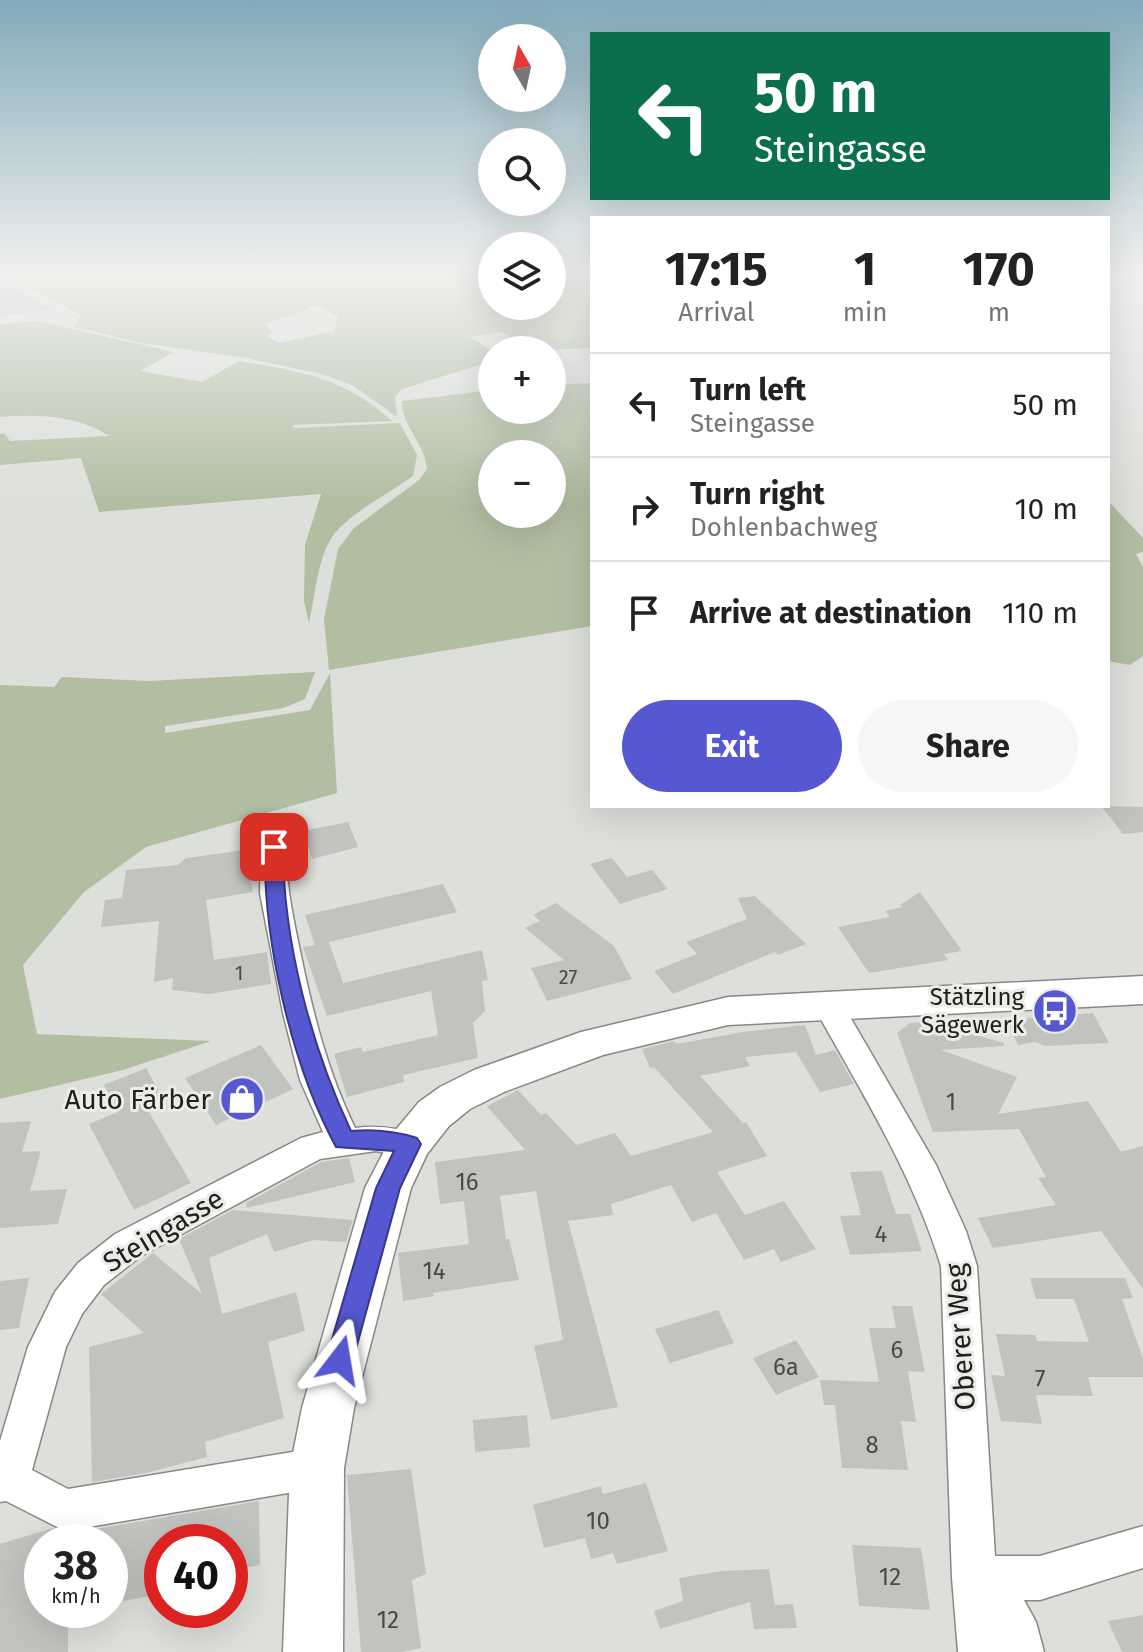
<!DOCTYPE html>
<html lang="en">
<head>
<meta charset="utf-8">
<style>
  body { margin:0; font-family:"Fira Sans",sans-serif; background:#f6f6f6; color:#222; height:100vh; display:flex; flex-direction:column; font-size:30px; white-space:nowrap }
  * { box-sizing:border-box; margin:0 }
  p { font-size:26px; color:#767676 }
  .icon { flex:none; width:44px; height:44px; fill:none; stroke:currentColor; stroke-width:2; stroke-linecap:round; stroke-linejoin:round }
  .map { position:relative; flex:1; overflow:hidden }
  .panel { position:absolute; left:590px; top:216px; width:520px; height:592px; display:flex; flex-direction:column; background:#fff; border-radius:0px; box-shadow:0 8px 32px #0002 }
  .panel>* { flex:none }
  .guide { position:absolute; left:590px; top:32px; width:520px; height:168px; border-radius:0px; box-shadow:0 8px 32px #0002; background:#0b6e4f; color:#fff; overflow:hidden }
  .needle { width:52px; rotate:351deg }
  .controls { position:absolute; left:478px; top:24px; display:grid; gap:16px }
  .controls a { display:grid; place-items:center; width:88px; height:88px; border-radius:50%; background:#fff; box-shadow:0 8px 32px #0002; font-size:40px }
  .speed { position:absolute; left:24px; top:1524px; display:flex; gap:16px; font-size:40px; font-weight:700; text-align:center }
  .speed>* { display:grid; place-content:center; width:104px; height:104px; border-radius:50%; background:#fff; box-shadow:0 8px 32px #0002; line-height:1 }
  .speed small { font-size:20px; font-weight:400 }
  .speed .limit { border:12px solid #d22; background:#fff; color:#111 }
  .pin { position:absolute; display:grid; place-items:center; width:68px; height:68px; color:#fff; margin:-34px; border-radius:16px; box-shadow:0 4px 12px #0006 }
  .me { position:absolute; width:88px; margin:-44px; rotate:14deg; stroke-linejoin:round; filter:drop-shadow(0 0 6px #0008) }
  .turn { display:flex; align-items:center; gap:28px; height:168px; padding:0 32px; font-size:36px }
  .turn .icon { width:104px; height:104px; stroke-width:2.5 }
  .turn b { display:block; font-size:56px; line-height:68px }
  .eta { display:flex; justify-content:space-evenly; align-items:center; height:136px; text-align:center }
  .eta b { font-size:48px; font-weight:700; line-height:56px }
  .button { display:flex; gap:16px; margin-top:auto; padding:16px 32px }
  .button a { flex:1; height:92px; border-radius:48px; background:#5558d0; color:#fff; font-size:32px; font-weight:700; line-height:92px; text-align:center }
  .button a+a { background:#f6f6f6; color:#222 }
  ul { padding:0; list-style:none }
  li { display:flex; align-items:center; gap:24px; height:104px; padding:0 32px; border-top:2px solid #e0e0e0 }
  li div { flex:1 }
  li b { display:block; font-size:30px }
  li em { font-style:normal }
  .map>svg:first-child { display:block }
  .green { fill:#b1bea2; fill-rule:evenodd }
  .building { fill:#c1c3bf }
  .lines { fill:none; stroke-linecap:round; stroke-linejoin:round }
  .minor-casing { stroke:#888986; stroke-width:3 }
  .tertiary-casing { stroke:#888986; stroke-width:3 }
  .minor { fill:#fff; fill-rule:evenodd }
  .tertiary { fill:#fff; fill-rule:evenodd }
  .route { fill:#5558d0; stroke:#373987; stroke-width:2 }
  .labels { text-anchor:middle; stroke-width:6; stroke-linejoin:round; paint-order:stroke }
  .number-label { font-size:20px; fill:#484a47 }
  .poi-label { font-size:24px; fill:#20211f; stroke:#eaece8; text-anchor:end }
  .near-number-label { font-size:24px; fill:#484a47 }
  .near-poi-label { font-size:28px; fill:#20211f; stroke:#eaece8; text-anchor:end }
  .near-street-label { font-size:28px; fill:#20211f; stroke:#eaece8 }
</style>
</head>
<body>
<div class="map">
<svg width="1143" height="1652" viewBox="0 0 1143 1652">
  <rect width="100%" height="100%" fill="#dddfdb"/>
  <path class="green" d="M0 274H492V306H552V274H592V348L543 350 500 332 470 337 492 351V361L402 389 395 397 397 417 354 386 322 374 246 358 142 343 74 327 81 315 45 295 16 287 34 279 23 277 0 282ZM314 305 338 316 334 331 279 343 267 336 273 332 265 324C282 316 298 316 314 305Z
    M38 321 174 352 140 371 202 382 239 361C302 372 343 377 392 421L292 425 294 428 400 423 417 455 413 476C390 493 348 514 332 537 317 560 315 597 309 623L304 601 305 545 321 494 99 512 81 458 0 465V434L4 433 10 441 109 436C77 415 38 414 0 417V324Z
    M592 383V626L329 670 324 619 338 549 354 528 419 480 427 469C425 443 401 425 402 401L492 390V410H552V385ZM492 454H552V514H492Z
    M1108 501 1143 538V552L1136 554 1143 567V656L1130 665 1108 661Z
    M315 672 305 699 283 708 165 726V733L310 710 330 673 337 793 146 847 84 892 23 965 37 1034 211 1041 123 1070 0 1099V685L54 687 62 677 149 681Z"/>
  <path class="building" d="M0 280 52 309 0 316Z
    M1101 806 1143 807V832L1123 834Z
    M348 822 358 847 312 859 303 831Z
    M246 850 253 892 206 900 214 960 267 952 271 984 209 994 172 990 173 978 154 982 159 921 101 927 105 900 122 898 126 870 178 865 186 858Z
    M612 858 627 877 652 870 668 889 620 904 590 864Z
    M443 884 457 912 329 942 343 983 482 950 488 980 482 981 485 1011 473 1023 478 1058 403 1075 404 1082 347 1097 334 1054 361 1047 363 1052 438 1035 431 991 327 1016 303 947 315 945 305 915Z
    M920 892 962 951 944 954 948 960 869 973 838 927 890 917 885 911 902 907 900 905Z
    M755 896 806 944 778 955 775 952 673 994 654 971 697 954 686 942 747 919 738 898Z
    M556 903 614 946 632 979 547 1001 531 968 564 960 525 928 540 921 533 915Z
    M1093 1013 1109 1043 1045 1046 1035 1042 1018 1045 1007 1020Z
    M957 1020 962 1031 1004 1043V1046L941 1050 1017 1077 998 1114 1088 1101 1121 1152 1143 1146V1289L1101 1231 993 1248 978 1218 1056 1205 1038 1178 1046 1177 1019 1129 933 1132 897 1033 910 1023Z
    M805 1025 816 1055 835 1050 854 1084 820 1092 796 1052 745 1057 750 1066 700 1076 743 1123 746 1122 767 1156 717 1172 745 1215 784 1201 816 1249 781 1262 774 1249 744 1260 716 1213 692 1222 671 1185 611 1204 613 1215 568 1221 618 1407 551 1420 534 1346 563 1340 536 1191 500 1196 506 1239H509L519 1280 433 1293 434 1296 403 1301 398 1253 469 1244 464 1201 440 1204 435 1162 525 1150 487 1106 518 1090 541 1115 546 1113 576 1145 615 1133 631 1156 713 1132 654 1067 650 1068 642 1049 674 1041 676 1044 743 1032Z
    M261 1045 293 1089 216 1125 185 1078Z
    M146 1068 165 1102 147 1109 191 1183 134 1210 89 1124 118 1112 104 1085Z
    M31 1121 22 1152 41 1151 30 1191 67 1189 58 1224 0 1228V1123Z
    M349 1158 355 1182 247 1208 246 1203 321 1162Z
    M882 1171 896 1214H910L922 1251 850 1255 840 1216 861 1215 850 1172Z
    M233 1210 353 1220 346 1242 313 1240 274 1252 267 1234 209 1258 222 1314 296 1292 305 1331 268 1342 284 1418 205 1442 207 1457 146 1473 92 1482 89 1347 144 1333 101 1294 153 1253 202 1294 179 1239Z
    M29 1278 19 1328 0 1330V1281Z
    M1030 1278H1125L1133 1298 1122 1299 1143 1359V1377H1088L1093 1396 1036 1395 1042 1424 1001 1421 991 1375 1005 1376 996 1334 1036 1335 1037 1341 1089 1342 1074 1299H1036Z
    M892 1306H912L925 1372 908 1371 916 1422 901 1421 908 1470 842 1468 835 1405H824L820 1380 879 1382 869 1328H896Z
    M718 1310 734 1343 670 1363 655 1329Z
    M796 1340 819 1377 776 1395 753 1358Z
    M527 1415 530 1447 475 1452 473 1420Z
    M411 1469 426 1574 412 1580 421 1648 402 1652H361L347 1475Z
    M646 1483 668 1551 617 1564 613 1553 591 1559 585 1538 544 1548 533 1505 601 1486 603 1494Z
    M259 1501 260 1565 230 1570V1542H162L160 1594 123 1601 124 1588 110 1590V1542H42V1610H68V1652H0V1544L53 1528 66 1534Z
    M852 1545 921 1548 930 1610 859 1606Z
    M769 1569 775 1605 793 1604 797 1628 754 1629 750 1602 660 1629 654 1611 683 1601 679 1578 721 1571Z
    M1143 1615V1652H1122L1108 1621Z"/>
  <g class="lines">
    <g class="minor-casing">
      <path id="minor" d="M274 839 283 841 287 847C285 883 293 916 300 951 313 1014 327 1070 355 1128 378 1125 398 1128 421 1135L426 1144 421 1153 409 1157 376 1151 320 1159 141 1256 104 1285 82 1314 66 1347 32 1470 68 1489 317 1448 332 1454 338 1468 332 1482 317 1488 65 1531 6 1501 0 1502V1441L28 1347 55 1292 78 1263 115 1234 301 1138 323 1132 300 1080 283 1013 260 893 261 847 265 841Z
        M828 994 839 998 936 1165 966 1231 977 1266 995 1556H1040L1143 1526V1568L1040 1600H1024L1036 1622 1044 1652H958L952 1578 941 1266C912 1172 860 1090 813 1005L817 998Z"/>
    </g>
    <g class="tertiary-casing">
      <path id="tertiary" d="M1143 976V1004L728 1025 603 1055 504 1092 470 1109 449 1126 427 1154 411 1188 354 1408 344 1468 343 1652H283L290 1468 302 1408 365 1188 394 1132 419 1102 440 1087 474 1070 581 1032 728 997Z"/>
    </g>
    <use href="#minor" class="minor"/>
    <use href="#tertiary" class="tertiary"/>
  </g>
  <linearGradient id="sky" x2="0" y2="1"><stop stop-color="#83aaba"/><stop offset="0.54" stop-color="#f0f1ef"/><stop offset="1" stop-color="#f0f1ef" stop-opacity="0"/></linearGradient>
  <rect width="1143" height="506" fill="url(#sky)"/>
  <path class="route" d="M274 841 283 847C283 941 311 1046 351 1131 374 1129 395 1131 417 1138L421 1144 400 1188 353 1360 349 1368 340 1372 330 1368 326 1360 376 1188 394 1151 336 1147C291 1064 263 940 265 847Z"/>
  <defs>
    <g id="bus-disc" transform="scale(2.3)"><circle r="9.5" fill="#5558d0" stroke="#eaece8"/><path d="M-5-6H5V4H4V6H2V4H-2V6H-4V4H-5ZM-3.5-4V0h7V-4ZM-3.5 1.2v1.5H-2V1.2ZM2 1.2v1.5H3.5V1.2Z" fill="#fff"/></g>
    <g id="shop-disc" transform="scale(2.3)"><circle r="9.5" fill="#5558d0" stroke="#eaece8"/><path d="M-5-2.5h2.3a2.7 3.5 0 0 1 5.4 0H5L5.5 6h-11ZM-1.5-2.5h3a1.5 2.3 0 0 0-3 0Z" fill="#fff"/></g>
  </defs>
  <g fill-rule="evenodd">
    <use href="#bus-disc" x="1055" y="1011"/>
    <use href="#shop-disc" x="242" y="1099"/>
  </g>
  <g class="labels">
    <g class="number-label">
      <text x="239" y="980">1</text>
      <text x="568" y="984">27</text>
    </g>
    <g class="poi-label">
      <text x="1024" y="1005">Stätzling<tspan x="1024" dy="28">Sägewerk</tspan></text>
    </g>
    <g class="near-number-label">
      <text x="951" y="1110">1</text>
      <text x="467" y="1190">16</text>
      <text x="881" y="1242">4</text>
      <text x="434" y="1279">14</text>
      <text x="897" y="1358">6</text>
      <text x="786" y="1375">6a</text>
      <text x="1040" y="1387">7</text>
      <text x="872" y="1453">8</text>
      <text x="598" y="1529">10</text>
      <text x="890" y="1585">12</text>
      <text x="388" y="1628">12</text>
    </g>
    <g class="near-poi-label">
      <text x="211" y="1109">Auto Färber</text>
    </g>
    <g class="near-street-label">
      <text transform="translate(163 1230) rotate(-31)" y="10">Steingasse</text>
      <text transform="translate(960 1337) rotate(-94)" y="10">Oberer Weg</text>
    </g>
  </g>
</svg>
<div class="controls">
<a><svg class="needle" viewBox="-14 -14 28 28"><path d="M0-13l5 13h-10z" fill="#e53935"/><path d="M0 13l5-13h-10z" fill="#767676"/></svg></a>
<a><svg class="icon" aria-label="search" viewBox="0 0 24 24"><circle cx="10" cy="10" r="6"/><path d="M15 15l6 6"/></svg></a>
<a><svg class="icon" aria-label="layers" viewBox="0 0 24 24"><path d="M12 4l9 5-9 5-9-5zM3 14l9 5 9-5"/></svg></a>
<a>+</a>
<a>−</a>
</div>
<div class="speed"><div>38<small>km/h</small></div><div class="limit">40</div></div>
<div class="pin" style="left:274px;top:847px;background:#d93025"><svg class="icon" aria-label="arrive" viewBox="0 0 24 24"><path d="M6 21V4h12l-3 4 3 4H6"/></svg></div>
<svg class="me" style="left:340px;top:1360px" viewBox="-20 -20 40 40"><path d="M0-17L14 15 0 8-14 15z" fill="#5558d0" stroke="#fff" stroke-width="4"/></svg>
<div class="guide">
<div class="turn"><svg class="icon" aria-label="left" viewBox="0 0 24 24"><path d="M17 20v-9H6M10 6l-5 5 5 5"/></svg><div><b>50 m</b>Steingasse</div></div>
</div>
<section class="panel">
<div class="eta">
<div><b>17:15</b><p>Arrival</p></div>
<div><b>1</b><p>min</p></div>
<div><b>170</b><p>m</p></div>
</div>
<ul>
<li><svg class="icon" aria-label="left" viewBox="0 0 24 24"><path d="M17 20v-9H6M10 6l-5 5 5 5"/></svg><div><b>Turn left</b><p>Steingasse</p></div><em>50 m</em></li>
<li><svg class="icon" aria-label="right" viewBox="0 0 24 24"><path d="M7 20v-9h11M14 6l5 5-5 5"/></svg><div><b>Turn right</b><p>Dohlenbachweg</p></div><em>10 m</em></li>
<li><svg class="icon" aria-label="arrive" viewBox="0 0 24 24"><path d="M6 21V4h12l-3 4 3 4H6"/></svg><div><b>Arrive at destination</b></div><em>110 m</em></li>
</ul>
<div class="button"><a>Exit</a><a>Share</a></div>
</section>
</div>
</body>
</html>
